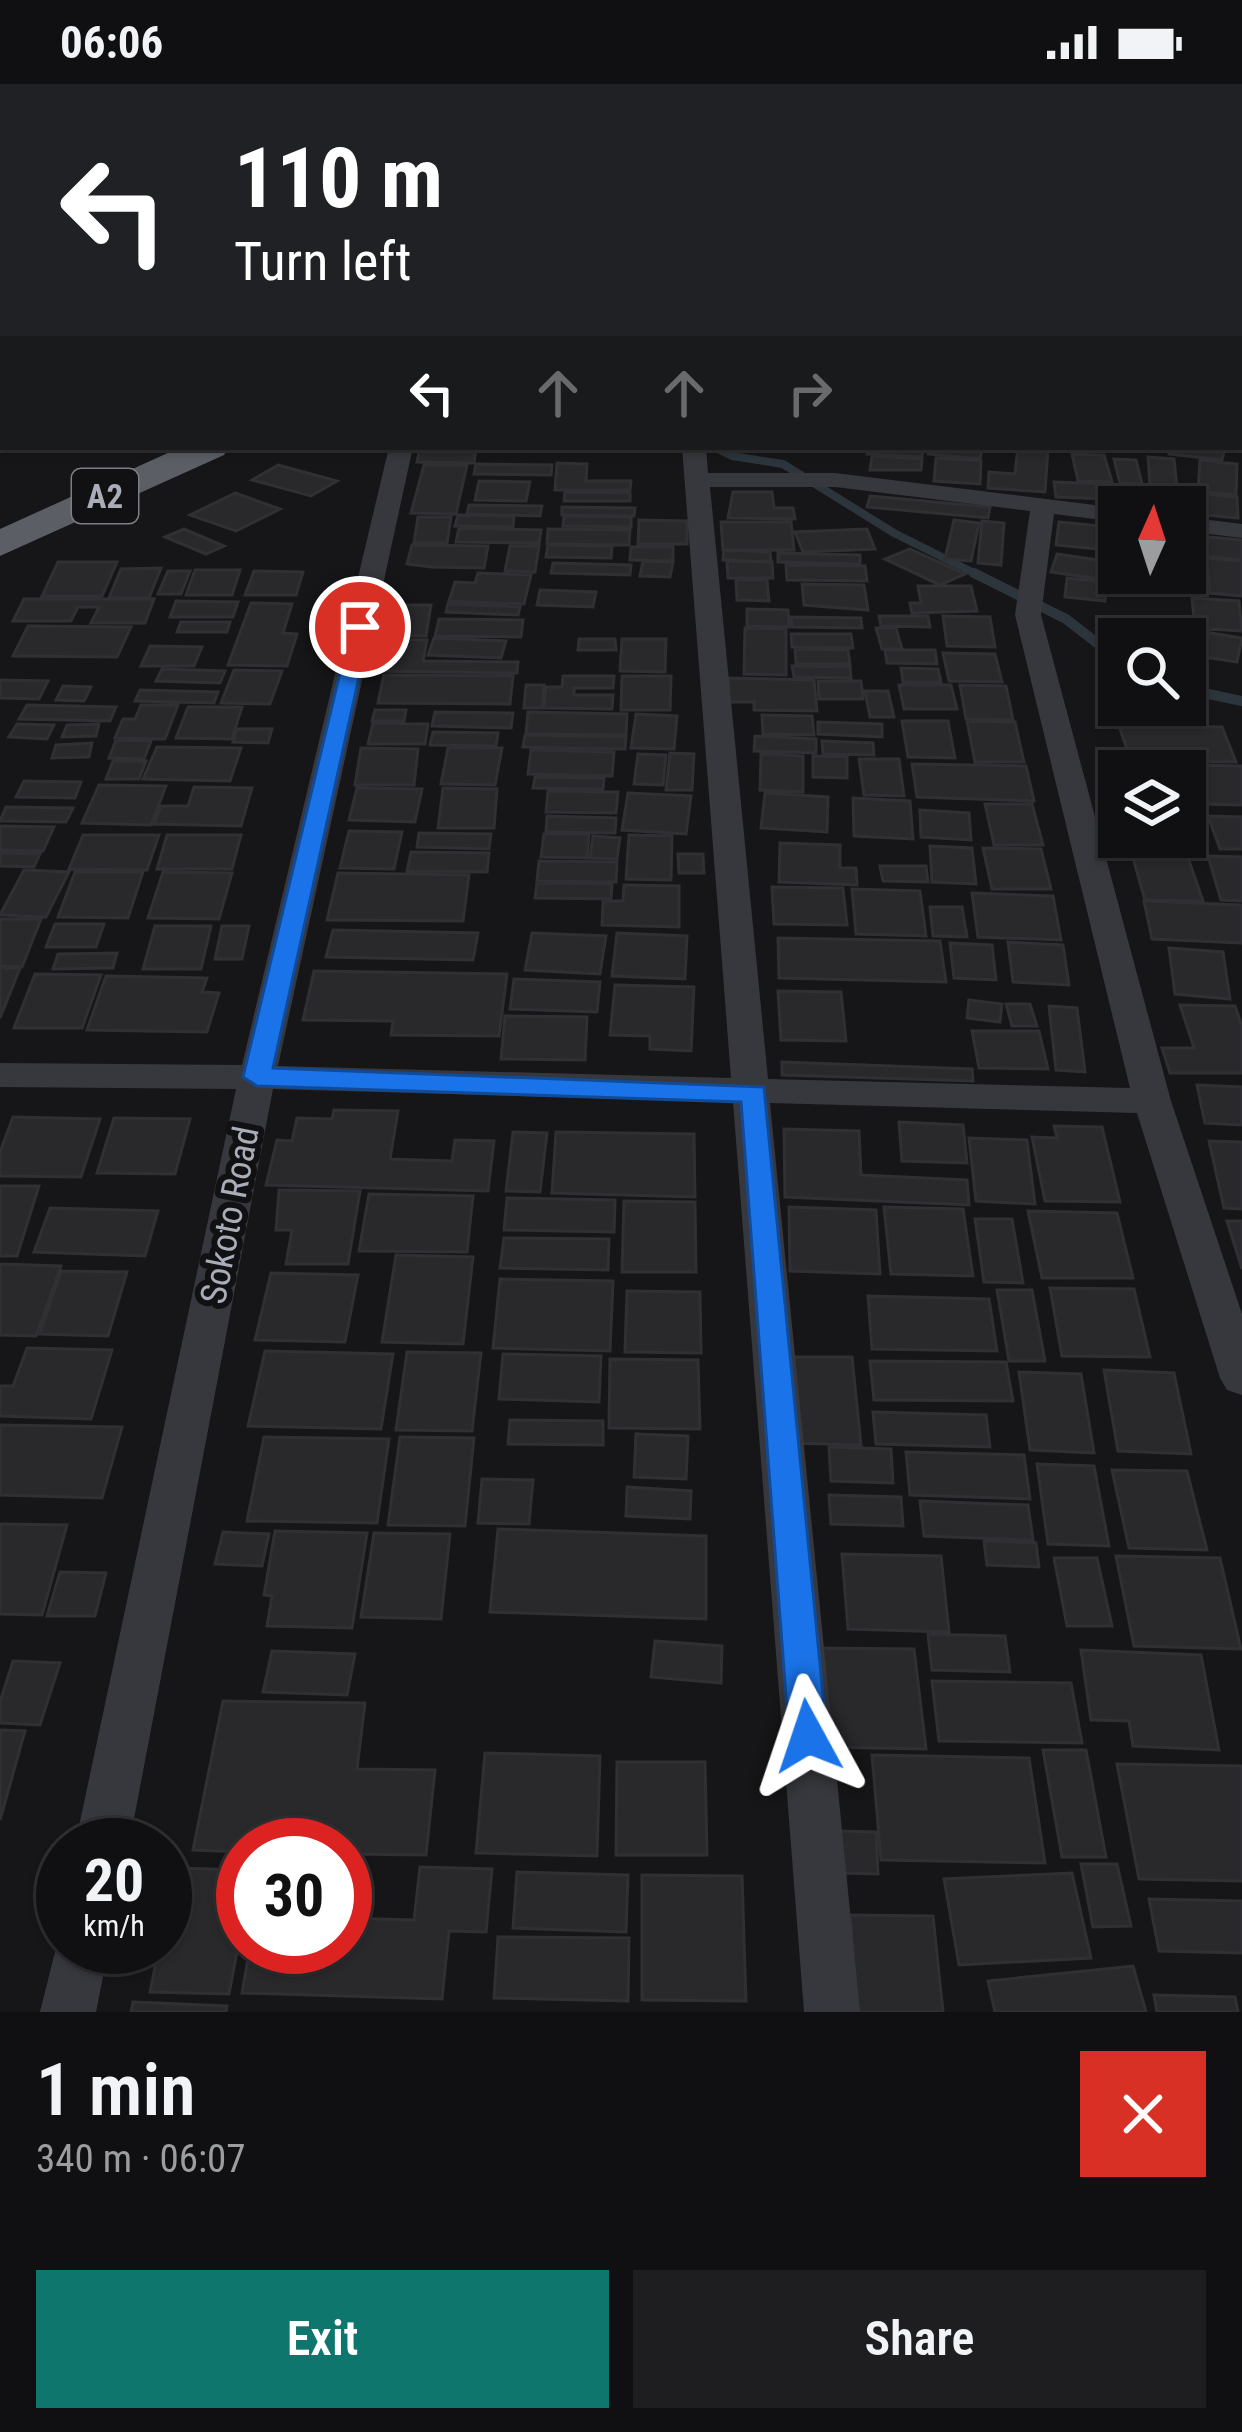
<!DOCTYPE html>
<html lang="en">
<head>
<meta charset="utf-8">
<style>
  body { margin:0; font-family:"Roboto Condensed",sans-serif; background:#1e1e20; color:#f1f3f6; height:100vh; display:flex; flex-direction:column; font-size:45px; white-space:nowrap }
  * { box-sizing:border-box; margin:0 }
  p { font-size:39px; color:#9c9d9f }
  .icon { flex:none; width:66px; height:66px; fill:none; stroke:currentColor; stroke-width:2; stroke-linecap:round; stroke-linejoin:round }
  .map { position:relative; height:1928px; overflow:hidden }
  .drawer { display:flex; flex-direction:column; background:#101012; flex:1 }
  .drawer>* { flex:none }
  .banner { position:absolute; left:0px; top:0px; width:1242px; height:366px; box-shadow:0 3px 9px #0004,0 0 0 3px #303032; background:#202124; color:#fff; overflow:hidden }
  .needle { width:78px; rotate:3deg }
  .controls { position:absolute; left:1098px; top:402px; display:grid; gap:24px }
  .controls a { display:grid; place-items:center; width:108px; height:108px; border-radius:0px; background:#101012; box-shadow:0 3px 9px #0004,0 0 0 3px #303032; font-size:60px }
  .speed { position:absolute; left:36px; top:1734px; display:flex; gap:24px; font-size:60px; font-weight:700; text-align:center }
  .speed>* { display:grid; place-content:center; width:156px; height:156px; border-radius:50%; background:#101012; box-shadow:0 3px 9px #0004,0 0 0 3px #303032; line-height:1 }
  .speed small { font-size:30px; font-weight:400 }
  .speed .limit { border:18px solid #d22; background:#fff; color:#111 }
  .pin { position:absolute; display:grid; place-items:center; width:102px; height:102px; color:#fff; margin:-51px; border:6px solid #fff; border-radius:50%; box-shadow:0 3px 12px #0007 }
  .me { position:absolute; width:132px; margin:-66px; rotate:355deg; stroke-linejoin:round; filter:drop-shadow(0 0 9px #0008) }
  .turn { display:flex; align-items:center; gap:42px; height:252px; padding:0 36px; font-size:54px }
  .turn .icon { width:156px; height:156px; stroke-width:2.5 }
  .turn b { display:block; font-size:84px; line-height:102px }
  .lanes { display:flex; align-items:center; height:114px; padding:0 36px; background:#0003; justify-content:center; gap:60px; direction:ltr }
  .lanes .off { opacity:.35 }
  .round { display:grid; place-items:center; flex:none; width:126px; height:126px; border-radius:0px; background:#1e1e20 }
  .headline { display:flex; align-items:center; justify-content:space-between; height:204px; padding:0 36px }
  h1 { font-size:72px; font-weight:600; line-height:90px }
  .primary-button { display:flex; gap:24px; margin-top:auto; padding:24px 36px }
  .primary-button a { flex:1; height:138px; border-radius:0px; background:#0f766e; color:#fff; font-size:48px; font-weight:600; line-height:138px; text-align:center }
  .primary-button a+a { background:#1e1e20; color:#f1f3f6 }
  .status { display:flex; justify-content:space-between; align-items:center; height:84px; padding:0 60px; background:#101012; direction:ltr }
  .status svg { height:33px; fill:currentColor }
  .map>svg:first-child { display:block }
  .lines { fill:none; stroke-linecap:round; stroke-linejoin:round }
  .stream-far1 { stroke:#2c353c; stroke-width:8 }
  .stream { stroke:#2c353c; stroke-width:10 }
  .building { fill:#29292c; stroke:#303034; stroke-width:3 }
  .minor { fill:#37383d; fill-rule:evenodd }
  .tertiary { fill:#37383d; fill-rule:evenodd }
  .trunk { fill:#5b5e65; fill-rule:evenodd }
  .route { fill:#1a73e8; stroke:#114b97; stroke-width:3 }
  .labels { text-anchor:middle; stroke-width:12; stroke-linejoin:round; paint-order:stroke }
  .shield { fill:#111113; stroke:#7b7e86; stroke-width:3 }
  .shield-label { font-size:33px; font-weight:bold; fill:#a8adb8 }
  .street-label { font-size:36px; fill:#a8adb8; stroke:#111113 }
</style>
</head>
<body>
<div class="status"><b>06:06</b><svg viewBox="0 0 49 12"><path d="M0 12V9h3v3zM5 12V6h3v6zM10 12V3h3v9zM15 12V0h3v12zM26 1h20v11H26zM47 4h2v5h-2z"/></svg></div>
<div class="map">
<svg width="1242" height="1928" viewBox="0 0 1242 1928">
  <rect width="100%" height="100%" fill="#161618"/>
  <g class="lines">
    <path class="stream-far1" d="M714 363 732 372 783 380 894 449 980 492"/>
    <path class="stream" d="M974 489 1066 535 1119 576
      M1185 605 1242 617"/>
  </g>
  <path class="building" d="M868 363H923L922 373 867 370Z
    M930 363H983L980 375 928 370Z
    M1018 363 1048 365 1045 408 988 404 989 388 1015 390Z
    M1170 363H1225L1222 376 1169 370Z
    M420 364 476 365 474 379 417 378Z
    M1072 370 1104 371 1112 398 1078 397Z
    M872 372 922 375 921 386H870Z
    M1148 373 1174 375 1177 403 1150 401Z
    M936 374 981 377 980 400 934 397Z
    M1114 375 1136 376 1142 400 1120 399Z
    M1200 376 1237 380 1236 411 1198 407Z
    M557 379 587 380 586 397H631L630 406H555Z
    M476 380 552 381 551 391 474 390Z
    M278 381 337 397 311 412 252 396Z
    M424 381H467L456 430 411 429Z
    M479 397 530 398 526 417 475 416Z
    M1054 398 1107 400 1109 415 1056 413Z
    M1119 404 1170 406 1175 422 1122 420Z
    M565 408 630 409V417H564Z
    M733 408H772L774 424H793L795 435 728 434Z
    M1179 408 1237 413 1238 434 1185 429V423H1179Z
    M235 409 280 425 236 447 190 431Z
    M870 412 990 423 988 434 867 423Z
    M469 421 542 422 540 432 467 430Z
    M562 423 635 424 634 432 562 431Z
    M458 431 514 432 513 443 455 442Z
    M564 432 631 433V443L563 442Z
    M418 433H451L447 459H414Z
    M639 436 687 437V460H638Z
    M954 436 979 439 971 477 945 475Z
    M982 437 1004 439 1001 481 978 479Z
    M721 438H791L794 466H723Z
    M1059 438 1111 443 1109 466 1056 461Z
    M459 444 541 446 539 459 456 458Z
    M184 445 224 462 206 470 165 453Z
    M548 445 630 446 629 461 547 460Z
    M867 445 875 465 803 468 795 448Z
    M1187 451 1242 456V476L1187 470Z
    M412 461 488 462 484 484 432 483 407 480Z
    M548 461 612 462 611 474 546 473Z
    M510 462H539L535 488 505 487Z
    M631 463H673V477L630 476Z
    M910 465 965 490 940 501 885 475Z
    M724 466 770 468 771 478 723 476Z
    M778 469 860 471V480L778 478Z
    M1057 470 1105 477 1100 495 1051 488Z
    M1207 474 1242 477V512L1210 509Z
    M643 477 673 478 670 493 640 492Z
    M727 477 772 478 773 494H728Z
    M58 478H117L102 512H42Z
    M553 479 631 481 630 491 551 489Z
    M786 481 865 482 867 497 787 496Z
    M161 484 149 514H109L121 485Z
    M195 486H240L232 511H186Z
    M168 487H190L181 510H158Z
    M254 487 303 488 296 511H245Z
    M478 489 531 491 524 520 449 517 455 498 475 499Z
    M1148 489H1182L1181 507 1146 503Z
    M1067 494 1107 498 1105 517 1065 513Z
    M736 496H767L769 517 737 516Z
    M802 500 864 501 868 526 804 521Z
    M918 502H971L977 527 912 529 910 519H921Z
    M540 506 596 508 593 523 537 521Z
    M1192 514 1239 517 1242 547 1195 544Z
    M24 515H154L145 539H91L99 523H78L71 537H13Z
    M176 517 238 518 233 533H170Z
    M251 519 292 520 283 549 297 550 287 582 228 581Z
    M448 520 520 523 518 531 446 528Z
    M396 521H431L426 552H390Z
    M747 525 788 526 789 543 747 542Z
    M879 532H928L930 543 881 542Z
    M943 532 990 533 995 563 947 562Z
    M791 533 861 534 862 544 792 543Z
    M439 535 523 536 521 553 435 552Z
    M181 538H230L227 548H177Z
    M28 542 131 543 117 573 13 572Z
    M745 544 786 545V591L744 590Z
    M876 544H896L902 565H882Z
    M1180 544 1242 554 1237 578 1185 570V555H1177Z
    M791 550H851L853 564 792 563Z
    M434 554 506 557 501 574 428 571Z
    M376 555 427 556 423 577 518 578 517 589 368 587Z
    M579 555H615L616 566H578Z
    M622 555H666L665 588 620 587Z
    M150 562 202 563 194 582H141Z
    M795 565 848 566 850 580H796Z
    M885 566H935L937 580 887 579Z
    M943 569 995 570 1002 598 949 597Z
    M792 582 850 583 851 594 794 593Z
    M901 584 938 585 941 598H903Z
    M162 585 225 587 220 599 156 597Z
    M234 586 282 587 270 620 221 619Z
    M384 591 513 592 510 620 378 619Z
    M563 592H614L613 604H574V611H613L612 625 544 624 546 603H562Z
    M622 592H671L670 626H621Z
    M728 594 814 596 817 627 754 626V618H728Z
    M0 596 48 597 39 615 0 614Z
    M818 597H861L863 615H819Z
    M526 601H544L542 624H524Z
    M899 601H951L957 625H904Z
    M960 601 1006 602 1013 636 966 635Z
    M63 602 91 603 84 617 56 616Z
    M140 606 218 608 214 619 135 617Z
    M865 607H888L894 633H870Z
    M27 621 116 623 110 637 19 635Z
    M141 621H178L165 655 115 654 123 635H135Z
    M188 623H242L232 655 176 654Z
    M375 626H406L404 637H372Z
    M435 628 513 629 511 644 432 642Z
    M528 628 627 630 626 651 526 650Z
    M636 630 677 632 674 665 631 664Z
    M762 631 812 632 814 651 763 650Z
    M902 637H948L955 674 908 673Z
    M967 637 1015 638 1024 678H975Z
    M818 638 882 640V653L818 650Z
    M373 639 428 640 425 660H368Z
    M17 640 54 641 47 655 9 653Z
    M99 640 96 652 62 653 67 641Z
    M1119 642 1222 643 1236 678 1131 677Z
    M237 645H272L268 659 233 658Z
    M433 648 498 649 496 662 430 661Z
    M525 651 626 653 625 665 523 663Z
    M755 652 816 655V669L754 667Z
    M116 656 151 657 144 675 109 674Z
    M822 657 873 659 874 671 823 670Z
    M92 659 89 673 52 674 56 661Z
    M157 663 241 664 230 697 143 695Z
    M361 664 418 665 414 701H355Z
    M448 664H502L495 701 441 700Z
    M531 666 614 668 612 692 528 690Z
    M670 669 694 670 692 706H666Z
    M638 670 666 671 663 701 634 700Z
    M761 670 803 672V708L760 706Z
    M813 672 847 673V694L813 693Z
    M859 675H899L904 712 864 711Z
    M113 677H146L139 695H106Z
    M912 680 1026 682 1034 717 917 713Z
    M1188 681 1242 682V721L1202 720Z
    M1116 682 1185 683 1199 721H1185V687L1119 690Z
    M535 693 604 694 603 705 533 704Z
    M24 697 81 698 75 714 16 713Z
    M99 701 166 702 151 741 82 739Z
    M194 703 252 704 241 742 154 740 161 722H188Z
    M357 704 422 705 415 738 349 736Z
    M443 704 497 705 494 744H438Z
    M548 707 618 708 616 729 546 728Z
    M628 709 691 712 686 750 622 746Z
    M765 709 828 713 827 748 761 744Z
    M853 714 910 717 913 755 854 752Z
    M985 720H1032L1043 761H994Z
    M6 723 73 724 66 738 0 737Z
    M920 726 969 729 971 756 921 753Z
    M547 732 616 734 615 749 546 748Z
    M1208 732 1242 733V765H1220Z
    M0 742 54 743 43 767 0 766Z
    M349 747 402 748 394 785 340 784Z
    M419 749 491 750 489 765 417 763Z
    M544 750H589L587 774 541 773Z
    M83 751H159L147 786 69 785Z
    M167 751H241L232 785H157Z
    M629 751 672 752 671 796 626 795Z
    M593 752 620 754 617 775 590 774Z
    M780 759 840 761V784H856L857 801 779 798Z
    M930 762 972 764 976 800 932 798Z
    M983 764 1041 765 1051 805H992Z
    M1131 767 1186 768 1203 817 1145 816Z
    M411 768 489 769 487 788 407 787Z
    M0 769 40 770 34 783 0 782Z
    M678 770H703L704 789H679Z
    M1208 772 1242 773V817L1221 816Z
    M539 777 617 778 616 798 537 797Z
    M880 782H926L928 798 883 797Z
    M24 786 69 788 46 833 0 831Z
    M75 788H143L128 834 58 833Z
    M163 788 232 789 219 835 148 834Z
    M338 789 469 791 463 837 327 836Z
    M537 799 612 800 611 815 535 814Z
    M624 801 679 802V843L602 841 603 817H623Z
    M772 803 843 804 847 841 774 840Z
    M852 805 920 807 926 852 856 850Z
    M972 809 1053 812 1061 856 978 853Z
    M1144 817 1242 821V859L1152 855Z
    M930 823H962L967 853 933 852Z
    M0 835H41L22 883 0 882Z
    M55 840H104L96 863H46Z
    M155 842H211L201 885H143Z
    M222 842H249L242 875H215Z
    M333 846 478 849 473 876 326 873Z
    M532 849 606 852 600 890 525 886Z
    M617 849 687 852 685 895 612 892Z
    M778 854 940 857 946 898 779 894Z
    M1008 858 1063 861 1069 901 1013 898Z
    M950 859 992 861 996 896 954 894Z
    M1169 864 1223 868 1230 915 1175 910Z
    M117 869 113 884 53 885 58 870Z
    M0 884H20L0 934Z
    M314 887 507 890 499 952 391 951 393 937 303 936Z
    M35 890 101 891 82 944H14Z
    M106 892 207 894 202 908 219 909 207 948 87 946Z
    M514 895 600 898 597 928 510 925Z
    M615 901 694 903 691 967 650 965V952L610 951Z
    M778 907 841 908 846 957 781 956Z
    M969 916 1002 920 1000 938 967 934Z
    M1006 920H1030L1037 942H1012Z
    M1180 921 1235 922 1242 942V989H1170L1162 964H1194Z
    M1049 922 1077 924 1085 988 1056 986Z
    M505 932 587 933 585 976 501 975Z
    M972 947H1039L1048 985 979 984Z
    M782 978 972 985 973 997 782 991Z
    M1197 1001 1242 1003V1041L1205 1039Z
    M334 1026 398 1027 390 1075 452 1077 455 1056 494 1057 488 1107 266 1101 277 1056 292 1057 297 1034 332 1035Z
    M13 1033 100 1035 81 1093 0 1092V1068Z
    M114 1034 190 1035 175 1090 97 1089Z
    M899 1038 963 1041 967 1079 902 1077Z
    M1054 1042 1102 1043 1120 1118 1045 1117 1032 1053 1057 1054Z
    M784 1045 859 1047 861 1091 967 1096 969 1121 785 1113Z
    M513 1048 547 1049 540 1108 506 1107Z
    M556 1048 694 1050 695 1113 552 1109Z
    M969 1054 1027 1056 1035 1120 976 1117Z
    M1209 1057 1242 1058V1125L1224 1124Z
    M0 1102H39L17 1172H0Z
    M279 1106 360 1107 348 1180H286L292 1146H276Z
    M369 1110 473 1112 467 1168 359 1167Z
    M507 1114 615 1116 614 1148 504 1146Z
    M624 1117 695 1118 696 1188H622Z
    M789 1123 876 1126 880 1190 790 1187Z
    M884 1123 963 1125 973 1192 891 1190Z
    M50 1124 158 1127 145 1172 34 1168Z
    M1028 1127 1117 1129 1133 1194H1042Z
    M975 1135H1012L1023 1199 984 1198Z
    M1227 1137H1242V1185Z
    M504 1154 609 1155 608 1186 500 1184Z
    M396 1171 473 1173 463 1260 382 1258Z
    M0 1180 61 1182 36 1252 0 1251Z
    M61 1187 127 1188 108 1252 40 1250Z
    M271 1189 358 1191 345 1258 255 1256Z
    M500 1195 613 1197 610 1267 493 1264Z
    M1050 1204 1134 1205 1150 1273 1062 1272Z
    M997 1206H1032L1045 1277H1009Z
    M627 1207 700 1208 701 1269 625 1268Z
    M868 1212 989 1215 997 1267 872 1265Z
    M27 1264 112 1266 91 1335 0 1332V1302H13Z
    M265 1267 393 1270 381 1345 248 1342Z
    M407 1268 481 1269 472 1347 396 1346Z
    M503 1270 601 1272 599 1318 499 1315Z
    M786 1273H852L861 1361 791 1359Z
    M610 1275 698 1276 700 1345 609 1344Z
    M870 1277 1006 1278 1013 1317 874 1316Z
    M1104 1286 1174 1289 1191 1370 1118 1367Z
    M1019 1288 1081 1290 1094 1369 1030 1366Z
    M873 1328 986 1331 990 1363 876 1360Z
    M510 1336 603 1337V1361L508 1360Z
    M0 1341 122 1343 102 1414 0 1411Z
    M636 1350 688 1352 686 1395 634 1393Z
    M264 1353 389 1355 377 1439 247 1437Z
    M400 1353 474 1354 465 1442 388 1441Z
    M829 1363 891 1365 893 1399 831 1397Z
    M906 1368 1024 1371 1030 1415 910 1411Z
    M1037 1380 1094 1382 1109 1462 1048 1460Z
    M1112 1386 1187 1387 1207 1466 1129 1464Z
    M482 1395 533 1396 529 1440 478 1439Z
    M627 1403 691 1407 690 1435 626 1432Z
    M829 1411 901 1413 903 1442 831 1440Z
    M920 1417 1028 1421 1033 1456 924 1452Z
    M0 1440 67 1441 42 1531 0 1530Z
    M498 1445 706 1452V1535L490 1528Z
    M275 1447 367 1449 352 1544 267 1542 272 1512 264 1511Z
    M223 1448 269 1450 262 1482 215 1480Z
    M374 1449 450 1450 441 1535 361 1533Z
    M984 1457 1036 1459 1039 1483 987 1481Z
    M842 1470 941 1472 949 1548 848 1545Z
    M1116 1472 1220 1474 1241 1565 1134 1562Z
    M1054 1474H1097L1112 1542H1067Z
    M60 1488 106 1489 95 1532H47Z
    M928 1550 1005 1552 1010 1588 932 1586Z
    M655 1557 722 1562 721 1599 651 1593Z
    M816 1564 914 1565 926 1665 823 1663Z
    M1081 1566 1201 1571 1219 1666 1133 1662 1129 1637 1091 1636Z
    M272 1567 355 1570 347 1611 263 1608Z
    M13 1577 60 1579 40 1641 0 1639V1618Z
    M932 1597 1071 1599 1082 1659 939 1657Z
    M223 1617 365 1619 357 1685 435 1686 426 1771 345 1770V1761H243V1768L193 1766Z
    M0 1646 25 1647 0 1736Z
    M1043 1666H1086L1106 1773H1062Z
    M485 1669 600 1672 597 1772 476 1769Z
    M872 1671 1029 1674 1045 1779 881 1776Z
    M617 1678H705L707 1771H616Z
    M1117 1680 1242 1682V1797L1139 1795Z
    M839 1747 876 1748 878 1790 841 1789Z
    M1081 1780H1117L1131 1842 1093 1843Z
    M420 1783 492 1785 486 1848 449 1847 442 1915 242 1909 250 1863H345V1834L414 1836Z
    M176 1784 243 1786V1836L229 1910 150 1908 159 1863H165V1834Z
    M517 1788 628 1791 626 1848 513 1844Z
    M1072 1789 1091 1874 959 1881 944 1795Z
    M642 1791 742 1792 746 1917 642 1916Z
    M1149 1815 1242 1817V1869L1159 1867Z
    M850 1831 933 1832 943 1928H858Z
    M498 1853 629 1854 628 1917 494 1914Z
    M1133 1882 1146 1928H995L988 1897Z
    M1154 1911 1235 1913 1238 1928H1157Z
    M133 1918 227 1922 226 1928H131Z"/>
  <g class="lines">
    <path class="minor" d="M1239 32H1242V42H1239Z
      M1239 92H1242V102H1239Z
      M1239 162H1242V174H1239Z
      M1239 312 1242 313V327L1239 326Z
      M389 363H413L278 982 731 994 682 363H706L708 389H835L1119 424V438L1054 430 1041 531 1171 1017 1242 1230V1311L1227 1306 1220 1294 1137 1029 770 1019 860 1928H804L733 1018 273 1005 129 1761H75L236 1005 0 1003V979L242 981ZM710 403H835L1030 427 1015 531 1130 1004 768 995Z
      M1185 433 1242 440V454L1185 447Z
      M61 1844 63 1863H109L96 1928H40Z"/>
    <path class="tertiary" d="M1239 248H1242V262H1239Z"/>
    <path class="trunk" d="M181 363H229L224 371 0 472V445Z"/>
  </g>
  <path class="route" d="M352 539 370 543 273 984 764 1003 827 1652 822 1665 808 1670 795 1665 789 1652 741 1018 257 1002 243 993Z"/>
  <g class="labels">
    <rect class="shield" x="72" y="385" width="66" height="54" rx="9"/>
    <g class="shield-label">
      <text x="105" y="424">A2</text>
    </g>
    <g class="street-label">
      <text transform="translate(229 1131) rotate(-79)" y="13">Sokoto Road</text>
    </g>
  </g>
</svg>
<div class="controls">
<a><svg class="needle" viewBox="-14 -14 28 28"><path d="M0-13l5 13h-10z" fill="#e53935"/><path d="M0 13l5-13h-10z" fill="#9c9d9f"/></svg></a>
<a><svg class="icon" aria-label="search" viewBox="0 0 24 24"><circle cx="10" cy="10" r="6"/><path d="M15 15l6 6"/></svg></a>
<a><svg class="icon" aria-label="layers" viewBox="0 0 24 24"><path d="M12 4l9 5-9 5-9-5zM3 14l9 5 9-5"/></svg></a>
</div>
<div class="speed"><div>20<small>km/h</small></div><div class="limit">30</div></div>
<div class="pin" style="left:360px;top:543px;background:#d93025"><svg class="icon" aria-label="arrive" viewBox="0 0 24 24"><path d="M6 21V4h12l-3 4 3 4H6"/></svg></div>
<svg class="me" style="left:808px;top:1652px" viewBox="-20 -20 40 40"><path d="M0-17L14 15 0 8-14 15z" fill="#1a73e8" stroke="#fff" stroke-width="4"/></svg>
<div class="banner">
<div class="turn"><svg class="icon" aria-label="left" viewBox="0 0 24 24"><path d="M17 20v-9H6M10 6l-5 5 5 5"/></svg><div><b>110 m</b>Turn left</div></div>
<div class="lanes"><svg class="icon" aria-label="left" viewBox="0 0 24 24"><path d="M17 20v-9H6M10 6l-5 5 5 5"/></svg><svg class="icon off" aria-label="ahead" viewBox="0 0 24 24"><path d="M12 20V5M6 11l6-6 6 6"/></svg><svg class="icon off" aria-label="ahead" viewBox="0 0 24 24"><path d="M12 20V5M6 11l6-6 6 6"/></svg><svg class="icon off" aria-label="right" viewBox="0 0 24 24"><path d="M7 20v-9h11M14 6l5 5-5 5"/></svg></div>
</div>
</div>
<section class="drawer">
<div class="headline"><div><h1>1 min</h1><p>340 m · 06:07</p></div><a class="round" style="background:#d93025;color:#fff"><svg class="icon" aria-label="close" viewBox="0 0 24 24"><path d="M6 6l12 12M18 6L6 18"/></svg></a></div>
<div class="primary-button"><a>Exit</a><a>Share</a></div>
</section>
</body>
</html>
